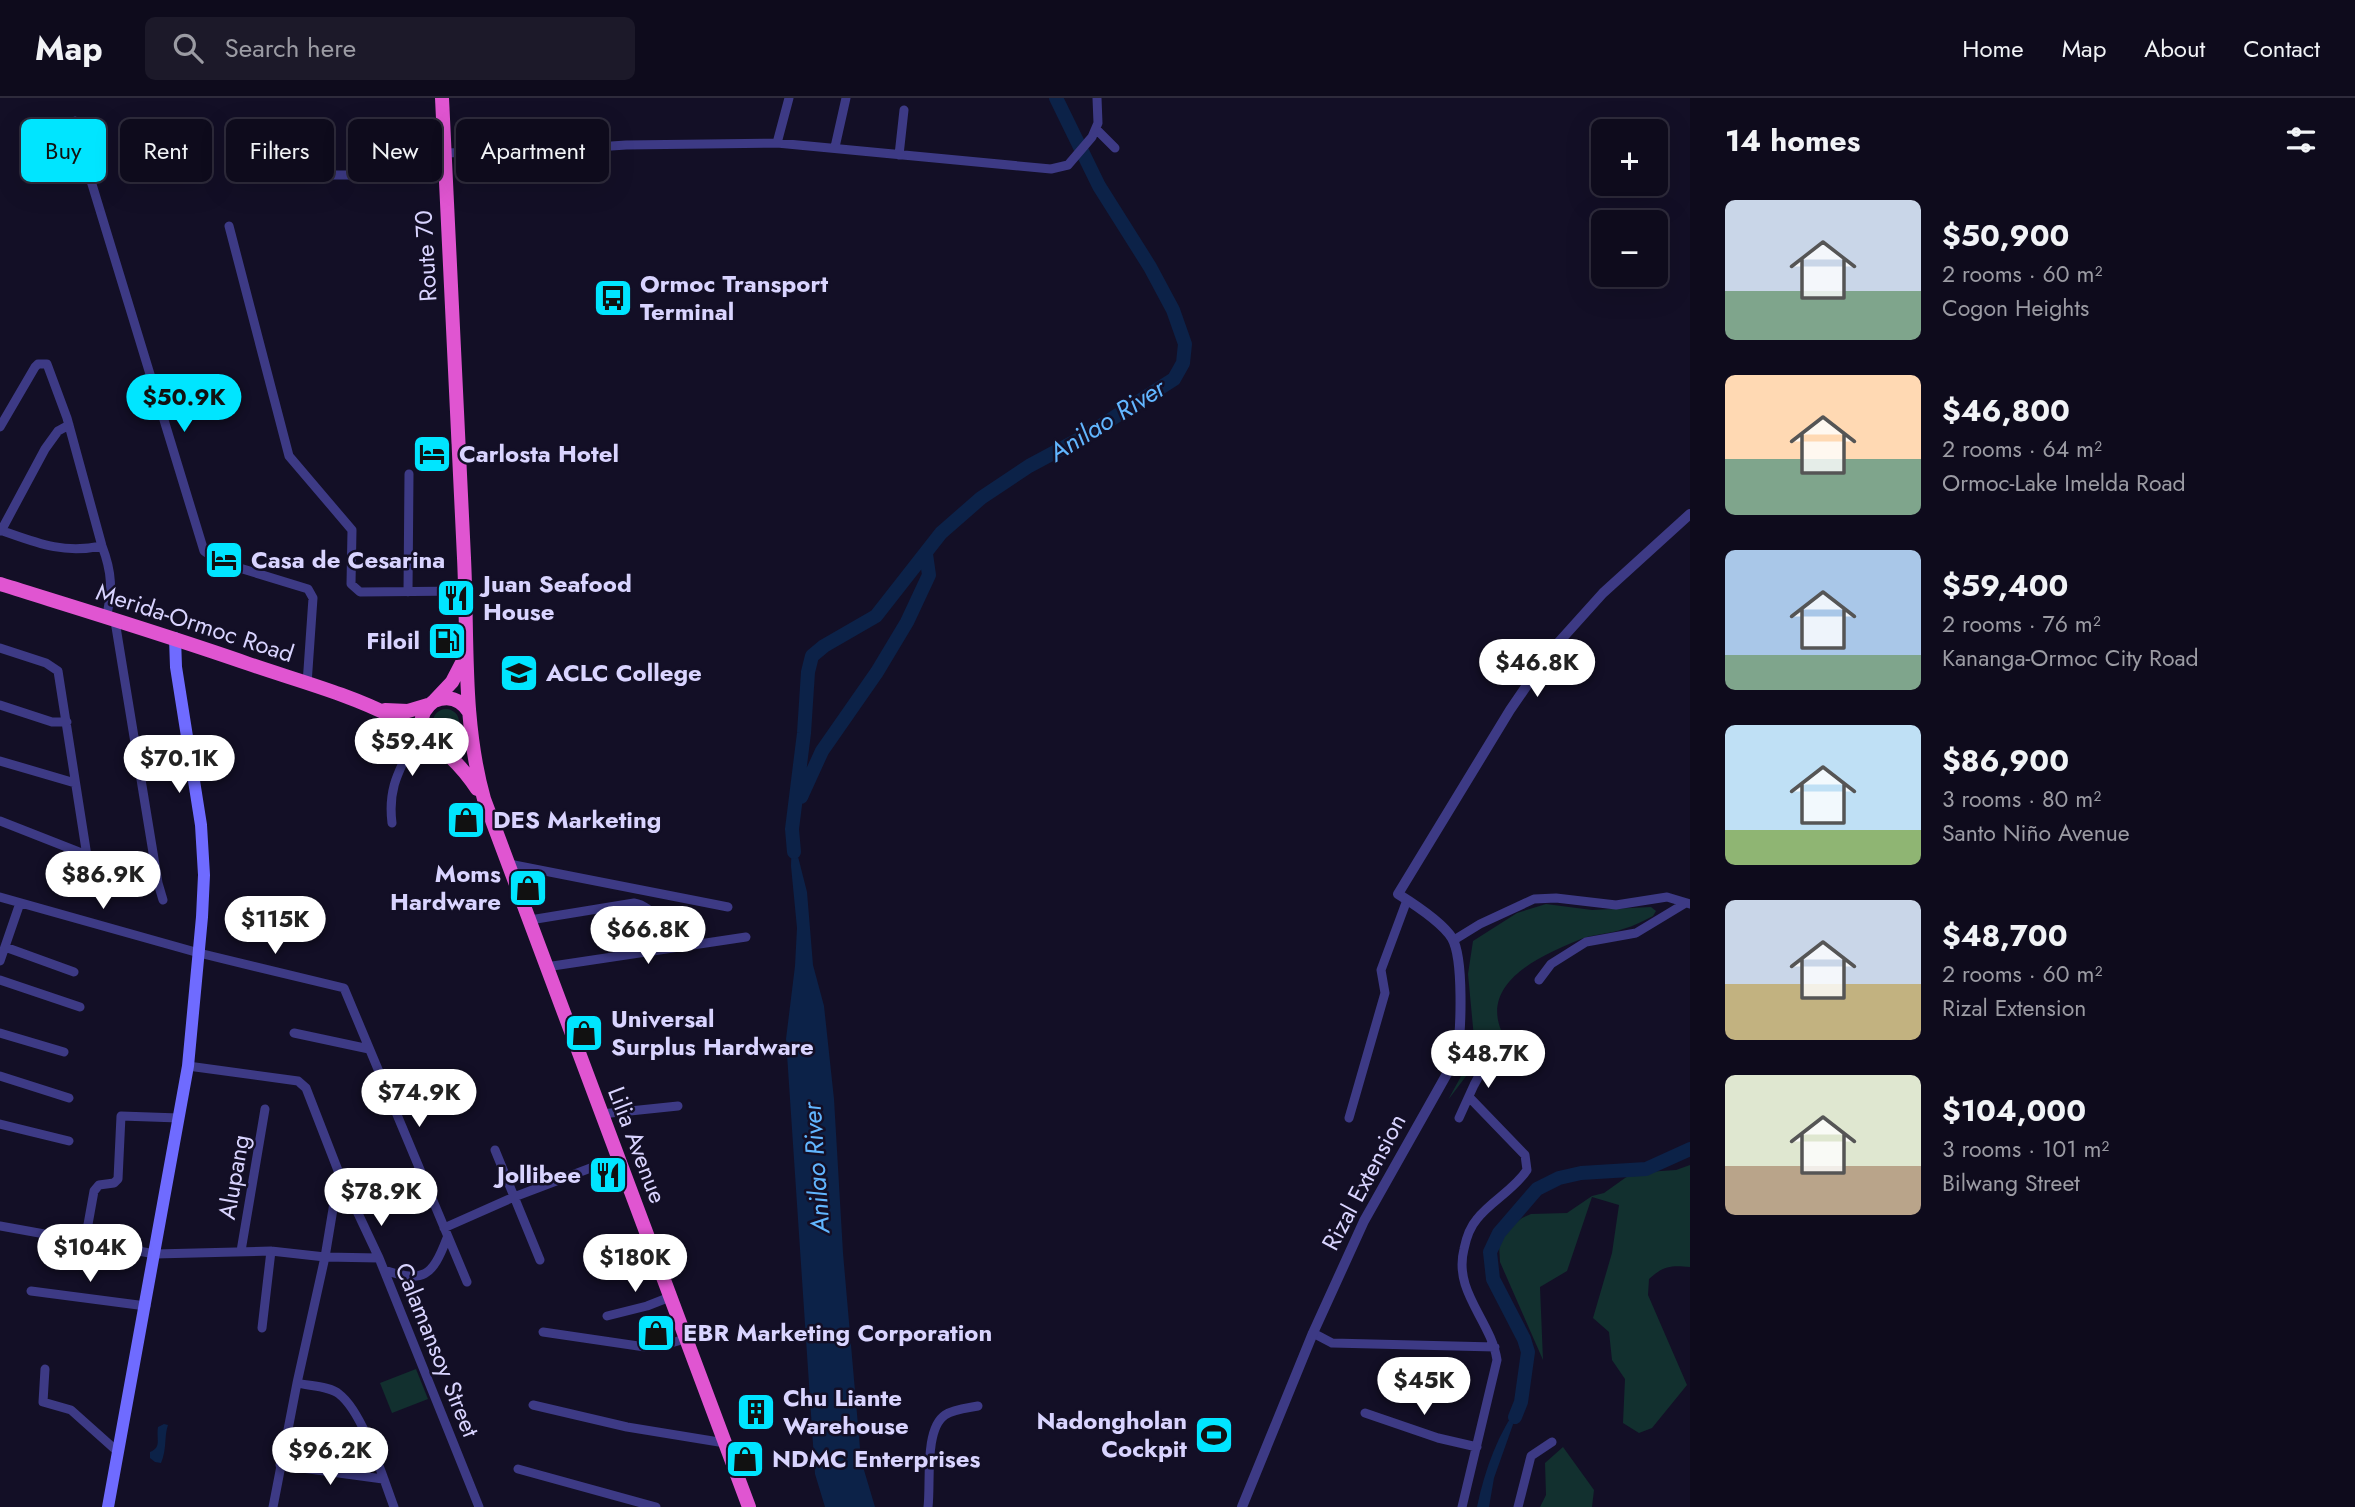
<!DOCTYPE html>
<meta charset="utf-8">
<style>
body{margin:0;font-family:Jost,sans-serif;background:#1c1929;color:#f1f3f6;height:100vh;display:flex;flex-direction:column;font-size:26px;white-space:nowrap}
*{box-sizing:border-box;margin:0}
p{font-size:23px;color:#9b9ba3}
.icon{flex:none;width:38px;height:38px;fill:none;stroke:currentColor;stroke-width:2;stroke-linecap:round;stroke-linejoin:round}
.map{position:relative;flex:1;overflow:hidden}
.details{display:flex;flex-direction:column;background:#0e0b1c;width:665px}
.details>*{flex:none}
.hud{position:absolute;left:21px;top:21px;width:665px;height:63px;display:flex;gap:14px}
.controls{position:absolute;left:1591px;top:21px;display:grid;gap:14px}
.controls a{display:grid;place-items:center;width:77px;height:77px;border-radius:10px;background:#0e0b1c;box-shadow:0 7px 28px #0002,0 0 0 2px #2e2b3b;font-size:35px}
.price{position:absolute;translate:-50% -60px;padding:0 16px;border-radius:24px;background:#fff;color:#222;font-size:23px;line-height:46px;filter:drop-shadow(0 2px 4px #0008)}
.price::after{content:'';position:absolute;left:50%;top:42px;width:21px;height:16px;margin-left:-10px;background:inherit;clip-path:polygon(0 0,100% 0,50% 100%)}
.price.on{background:#00e5ff;color:#111}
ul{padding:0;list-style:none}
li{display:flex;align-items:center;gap:21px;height:175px;padding:0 35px}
li span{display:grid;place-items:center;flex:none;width:196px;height:140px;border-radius:10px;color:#555}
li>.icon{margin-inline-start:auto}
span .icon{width:84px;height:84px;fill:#fffc;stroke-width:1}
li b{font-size:30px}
h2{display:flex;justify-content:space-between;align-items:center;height:84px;padding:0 35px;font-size:30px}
.pill{padding:0 24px;border-radius:10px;background:#0e0b1c;box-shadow:0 7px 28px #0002,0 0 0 2px #2e2b3b;font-size:24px;line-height:63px}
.pill.on{background:#00e5ff;color:#111}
header{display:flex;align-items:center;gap:42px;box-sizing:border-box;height:98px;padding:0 35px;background:#0e0b1c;border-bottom:2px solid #2e2b3b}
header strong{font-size:33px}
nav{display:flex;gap:38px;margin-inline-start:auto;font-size:24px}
.search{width:490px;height:63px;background:#1c1929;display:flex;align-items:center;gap:18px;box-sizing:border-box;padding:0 24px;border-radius:10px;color:#9b9ba3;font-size:26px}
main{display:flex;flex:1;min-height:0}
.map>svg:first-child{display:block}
</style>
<header>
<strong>Map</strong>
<div class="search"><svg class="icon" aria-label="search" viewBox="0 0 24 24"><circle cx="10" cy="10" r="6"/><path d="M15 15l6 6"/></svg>Search here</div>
<nav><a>Home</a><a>Map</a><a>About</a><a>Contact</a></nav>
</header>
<main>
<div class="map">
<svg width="1690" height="1409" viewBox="0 0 1690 1409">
<rect width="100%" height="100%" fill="#130f26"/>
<path fill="#12302f" d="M433 624a13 13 0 1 1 26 0a13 13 0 1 1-26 0Z
M1546,806L1592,812L1651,809L1656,813L1653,818C1643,823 1634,828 1623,831C1610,836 1594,836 1581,841C1544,856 1481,883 1501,932L1448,1002L1470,962L1474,940L1468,876L1473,843L1517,815Z
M1690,1067V1169C1671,1167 1663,1168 1649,1181L1648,1197L1687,1287L1652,1330L1639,1335L1623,1325L1625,1281L1612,1262L1609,1234L1593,1220L1612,1155L1619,1107L1592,1099L1567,1173L1540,1189L1543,1262L1500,1164L1499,1147L1503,1140L1508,1131L1522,1120L1531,1116L1567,1115L1592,1098L1604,1095L1632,1075L1676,1072Z
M416,1271L428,1301L392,1315L380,1285Z
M1563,1349L1594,1392L1592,1409H1540L1546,1397L1545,1365Z"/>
<path fill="#0c2248" d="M792,735L807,794L813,867L824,908L834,1001L843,1155L861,1362L875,1409H825L815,1376L786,941L795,868L797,830L791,768Z
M1521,1304L1494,1380L1489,1409H1477C1485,1371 1498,1335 1521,1304Z
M164,1326L168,1327C164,1338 167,1351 161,1365L155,1364L150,1360V1354C162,1349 156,1341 158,1329Z"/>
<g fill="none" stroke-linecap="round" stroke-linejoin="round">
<path stroke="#0c2248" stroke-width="14" d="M801,699L822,653L877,574L907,524L929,477L926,456
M794,754L792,731L804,635L808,574L812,558L824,548L876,518L941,435L981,400L1029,368L1085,338L1174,281L1183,265L1185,246L1173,212L1150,169L1099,88L1056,0
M1515,1319L1521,1304L1528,1254L1524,1241L1493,1181L1490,1154L1499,1135L1537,1091L1559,1080L1581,1075L1646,1071L1690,1051"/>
<path stroke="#3d3a85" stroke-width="9" d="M75,23L84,60L204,453L220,464L308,491L313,500L307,586
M1096,31L1115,50
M777,45L789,0
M835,49L846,0
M286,55L320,77H367L444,71
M444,55L553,52L626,47L777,45L1051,71L1068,67L1092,39L1098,25L1097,0
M899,57L904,12
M229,128L289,358L352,432L351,486L360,494L465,493
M0,329L35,269L38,266H47L67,320L102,448C112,474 113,493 106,520
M0,432C37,445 62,456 102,448
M1,433L45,351L58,333L69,327
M408,494L409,376
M115,523L158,785
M0,550L46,565L58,573L87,758
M0,607L52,624H67
M0,663L75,685
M0,723L158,785L163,802
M392,725C387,685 403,668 418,633
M509,766L728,809
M0,799L199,855L344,890L467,1184
M530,822L634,805C656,809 663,832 668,850
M1454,842L1480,826L1534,801L1556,800L1616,807L1667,799L1690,806
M5,849L74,874
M0,863L20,805
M546,869L746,839
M0,882L80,909
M1539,882L1551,866L1586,844L1636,835L1684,806
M0,935L64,954
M294,935L369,951
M188,968L298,983L306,990L339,1075L379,1160L479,1409
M0,978L69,1000
M601,1016L678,1008
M1349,1020L1385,895L1381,872L1407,802
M1459,1020L1474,987L1493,952
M0,1026L69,1043
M495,1052L540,1162
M0,1128L155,1156L271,1153L325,1159L379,1160
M444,1130L514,1099L617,1060
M85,1143L94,1093L99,1087L114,1085L118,1081L121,1018L179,1020
M241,1153L265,1011
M384,1172C424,1185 432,1179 447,1140
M31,1193L146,1208
M607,1218L647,1208L670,1199
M262,1230L271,1153
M543,1234L645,1249H657L685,1241
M1313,1235L1332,1245L1495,1249
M45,1271L43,1304L71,1312L118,1354
M297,1285C308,1288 330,1288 339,1296C363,1314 383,1380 394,1409
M533,1307L627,1329L725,1345
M1365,1315L1438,1340L1477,1349
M280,1367L383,1381
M518,1371L656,1409
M273,1409L297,1285L325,1159L339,1075
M928,1409C931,1386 924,1331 945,1317C954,1311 968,1310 978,1308
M1462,1409L1497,1262C1491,1222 1453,1194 1464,1151C1466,1141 1470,1129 1477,1121C1491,1103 1514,1092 1527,1072L1525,1057L1469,999
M1518,1409L1531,1358L1552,1344"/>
<path stroke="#3d3a85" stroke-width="10" d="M1242,1409L1313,1235L1364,1123L1457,958C1461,933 1464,861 1452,840C1442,824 1414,806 1398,796L1510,612L1549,555L1603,495L1690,416"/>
<path stroke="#6f6bff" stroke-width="12" d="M108,1409L188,968L202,819L204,777L201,727L176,569L175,540"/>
<path stroke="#e055d1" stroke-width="14" d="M442,0C449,153 456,306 464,460C468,541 462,623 484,701L749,1409
M0,486C83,512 166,537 249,566C330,594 427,614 477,691
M435,602L452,584L465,559
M385,612L408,613L428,607
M424,638C418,624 422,612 434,603C448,597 461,601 469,614"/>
</g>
<defs>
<g id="bus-square" transform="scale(2.0125)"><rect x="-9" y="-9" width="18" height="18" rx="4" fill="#00e5ff" stroke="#130f26"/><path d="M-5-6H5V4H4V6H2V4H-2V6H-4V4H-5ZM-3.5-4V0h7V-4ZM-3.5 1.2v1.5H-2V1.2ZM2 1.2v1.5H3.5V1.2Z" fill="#111"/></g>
<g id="hotel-square" transform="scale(2.0125)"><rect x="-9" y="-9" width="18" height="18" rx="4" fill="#00e5ff" stroke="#130f26"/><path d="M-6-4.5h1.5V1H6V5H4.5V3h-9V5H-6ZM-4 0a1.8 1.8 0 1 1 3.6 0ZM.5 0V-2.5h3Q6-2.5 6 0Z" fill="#111"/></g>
<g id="restaurant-square" transform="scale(2.0125)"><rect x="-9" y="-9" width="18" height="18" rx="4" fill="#00e5ff" stroke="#130f26"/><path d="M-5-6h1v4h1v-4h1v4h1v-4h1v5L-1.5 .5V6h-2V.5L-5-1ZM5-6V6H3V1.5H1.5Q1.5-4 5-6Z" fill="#111"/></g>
<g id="fuel-square" transform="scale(2.0125)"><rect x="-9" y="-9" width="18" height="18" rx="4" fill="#00e5ff" stroke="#130f26"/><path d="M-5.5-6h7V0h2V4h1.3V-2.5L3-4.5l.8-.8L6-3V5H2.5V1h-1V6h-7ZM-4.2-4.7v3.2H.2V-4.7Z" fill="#111"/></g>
<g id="school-square" transform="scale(2.0125)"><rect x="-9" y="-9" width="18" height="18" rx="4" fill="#00e5ff" stroke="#130f26"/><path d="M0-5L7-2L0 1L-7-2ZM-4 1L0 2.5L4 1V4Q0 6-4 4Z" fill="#111"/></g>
<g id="shop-square" transform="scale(2.0125)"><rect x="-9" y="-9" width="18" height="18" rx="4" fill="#00e5ff" stroke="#130f26"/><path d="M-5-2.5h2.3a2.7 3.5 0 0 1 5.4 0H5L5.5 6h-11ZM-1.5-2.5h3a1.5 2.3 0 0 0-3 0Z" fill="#111"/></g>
<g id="building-square" transform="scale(2.0125)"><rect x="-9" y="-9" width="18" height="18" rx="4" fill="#00e5ff" stroke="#130f26"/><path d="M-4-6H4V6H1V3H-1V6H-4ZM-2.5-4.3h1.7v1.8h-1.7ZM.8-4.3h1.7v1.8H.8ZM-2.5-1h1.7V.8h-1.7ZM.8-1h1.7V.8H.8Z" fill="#111"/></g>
<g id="stadium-square" transform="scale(2.0125)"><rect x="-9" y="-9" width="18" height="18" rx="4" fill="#00e5ff" stroke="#130f26"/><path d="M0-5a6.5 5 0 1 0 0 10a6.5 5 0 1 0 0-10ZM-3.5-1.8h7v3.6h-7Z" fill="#111"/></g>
</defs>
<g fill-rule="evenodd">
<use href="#bus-square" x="613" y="200"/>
<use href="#hotel-square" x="432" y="356"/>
<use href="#hotel-square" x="224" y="462"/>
<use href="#restaurant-square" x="456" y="500"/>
<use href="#fuel-square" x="447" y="543"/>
<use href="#school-square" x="519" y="575"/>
<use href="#shop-square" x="466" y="722"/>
<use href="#shop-square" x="528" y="790"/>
<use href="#shop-square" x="584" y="935"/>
<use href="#restaurant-square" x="608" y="1077"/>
<use href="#shop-square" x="656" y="1235"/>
<use href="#building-square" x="756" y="1314"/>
<use href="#stadium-square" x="1214" y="1337"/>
<use href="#shop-square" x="745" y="1361"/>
</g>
<g text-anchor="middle" stroke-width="5" stroke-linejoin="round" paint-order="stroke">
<g font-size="24" fill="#d9d4ff" stroke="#130f26">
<text transform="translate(426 158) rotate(-93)" y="8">Route 70</text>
<text transform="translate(195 525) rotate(18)" y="8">Merida-Ormoc Road</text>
<text transform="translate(637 1047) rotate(69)" y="8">Lilia Avenue</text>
<text transform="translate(234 1079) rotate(-80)" y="8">Alupang</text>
<text transform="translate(1364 1084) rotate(-62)" y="8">Rizal Extension</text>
<text transform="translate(437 1252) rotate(68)" y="8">Calamansoy Street</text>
</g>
<g font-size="24" font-weight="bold" fill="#d9d4ff" stroke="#130f26" text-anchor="start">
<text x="640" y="194">Ormoc Transport<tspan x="640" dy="28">Terminal</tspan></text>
<text x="459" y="364">Carlosta Hotel</text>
<text x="251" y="470">Casa de Cesarina</text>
<text x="483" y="494">Juan Seafood<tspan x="483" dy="28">House</tspan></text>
<text x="420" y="551" text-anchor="end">Filoil</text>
<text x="546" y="583">ACLC College</text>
<text x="493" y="730">DES Marketing</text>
<text x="501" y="784" text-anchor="end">Moms<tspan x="501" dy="28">Hardware</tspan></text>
<text x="611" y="929">Universal<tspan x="611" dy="28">Surplus Hardware</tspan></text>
<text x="581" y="1085" text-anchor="end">Jollibee</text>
<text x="683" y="1243">EBR Marketing Corporation</text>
<text x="783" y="1308">Chu Liante<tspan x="783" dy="28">Warehouse</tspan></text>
<text x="1187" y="1331" text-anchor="end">Nadongholan<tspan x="1187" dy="28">Cockpit</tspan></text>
<text x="772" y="1369">NDMC Enterprises</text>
</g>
<g font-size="26" font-style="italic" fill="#62b6ff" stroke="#130f26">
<text transform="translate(1107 322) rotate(-32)" y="9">Anilao River</text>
<text transform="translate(816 1070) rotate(-94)" y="9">Anilao River</text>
</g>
</g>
</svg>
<div class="controls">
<a>+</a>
<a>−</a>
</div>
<b class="price on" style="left:184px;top:336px">$50.9K</b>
<b class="price" style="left:1537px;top:601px">$46.8K</b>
<b class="price" style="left:412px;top:680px">$59.4K</b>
<b class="price" style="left:179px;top:697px">$70.1K</b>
<b class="price" style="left:103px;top:813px">$86.9K</b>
<b class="price" style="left:275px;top:858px">$115K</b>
<b class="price" style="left:648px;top:868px">$66.8K</b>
<b class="price" style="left:1488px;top:992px">$48.7K</b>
<b class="price" style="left:419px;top:1031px">$74.9K</b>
<b class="price" style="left:381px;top:1130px">$78.9K</b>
<b class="price" style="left:90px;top:1186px">$104K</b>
<b class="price" style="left:635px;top:1196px">$180K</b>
<b class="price" style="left:1424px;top:1319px">$45K</b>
<b class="price" style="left:330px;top:1389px">$96.2K</b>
<div class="hud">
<a class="pill on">Buy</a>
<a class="pill">Rent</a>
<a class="pill">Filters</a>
<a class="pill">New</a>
<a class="pill">Apartment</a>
</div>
</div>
<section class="details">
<h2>14 homes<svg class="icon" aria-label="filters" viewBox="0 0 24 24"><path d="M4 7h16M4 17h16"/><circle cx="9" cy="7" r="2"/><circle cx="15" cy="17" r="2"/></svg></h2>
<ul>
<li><span style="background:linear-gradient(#c9d6e8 65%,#7fa58c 0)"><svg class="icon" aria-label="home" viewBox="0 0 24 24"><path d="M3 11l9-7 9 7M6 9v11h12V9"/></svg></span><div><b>$50,900</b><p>2 rooms · 60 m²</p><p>Cogon Heights</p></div></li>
<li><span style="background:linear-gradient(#ffd9b3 60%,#7fa58c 0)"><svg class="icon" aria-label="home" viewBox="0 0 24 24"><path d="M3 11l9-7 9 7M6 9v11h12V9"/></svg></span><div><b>$46,800</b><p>2 rooms · 64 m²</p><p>Ormoc-Lake Imelda Road</p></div></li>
<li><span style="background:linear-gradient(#a9c7e8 75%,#7fa58c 0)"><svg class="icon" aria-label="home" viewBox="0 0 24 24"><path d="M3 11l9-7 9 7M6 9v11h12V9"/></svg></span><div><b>$59,400</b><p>2 rooms · 76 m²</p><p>Kananga-Ormoc City Road</p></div></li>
<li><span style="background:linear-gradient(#bfe0f5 75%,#8fb573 0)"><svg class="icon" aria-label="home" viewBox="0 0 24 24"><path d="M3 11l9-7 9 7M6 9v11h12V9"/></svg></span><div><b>$86,900</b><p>3 rooms · 80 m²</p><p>Santo Niño Avenue</p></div></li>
<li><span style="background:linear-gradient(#c9d6e8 60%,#c2b280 0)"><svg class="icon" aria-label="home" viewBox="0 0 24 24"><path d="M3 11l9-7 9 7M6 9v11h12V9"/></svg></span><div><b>$48,700</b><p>2 rooms · 60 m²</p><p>Rizal Extension</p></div></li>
<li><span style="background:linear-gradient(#dfe7d0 65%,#b9a48a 0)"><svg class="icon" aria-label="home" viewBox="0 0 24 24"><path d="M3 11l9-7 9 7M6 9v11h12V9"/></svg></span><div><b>$104,000</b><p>3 rooms · 101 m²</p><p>Bilwang Street</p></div></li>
</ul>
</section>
</main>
